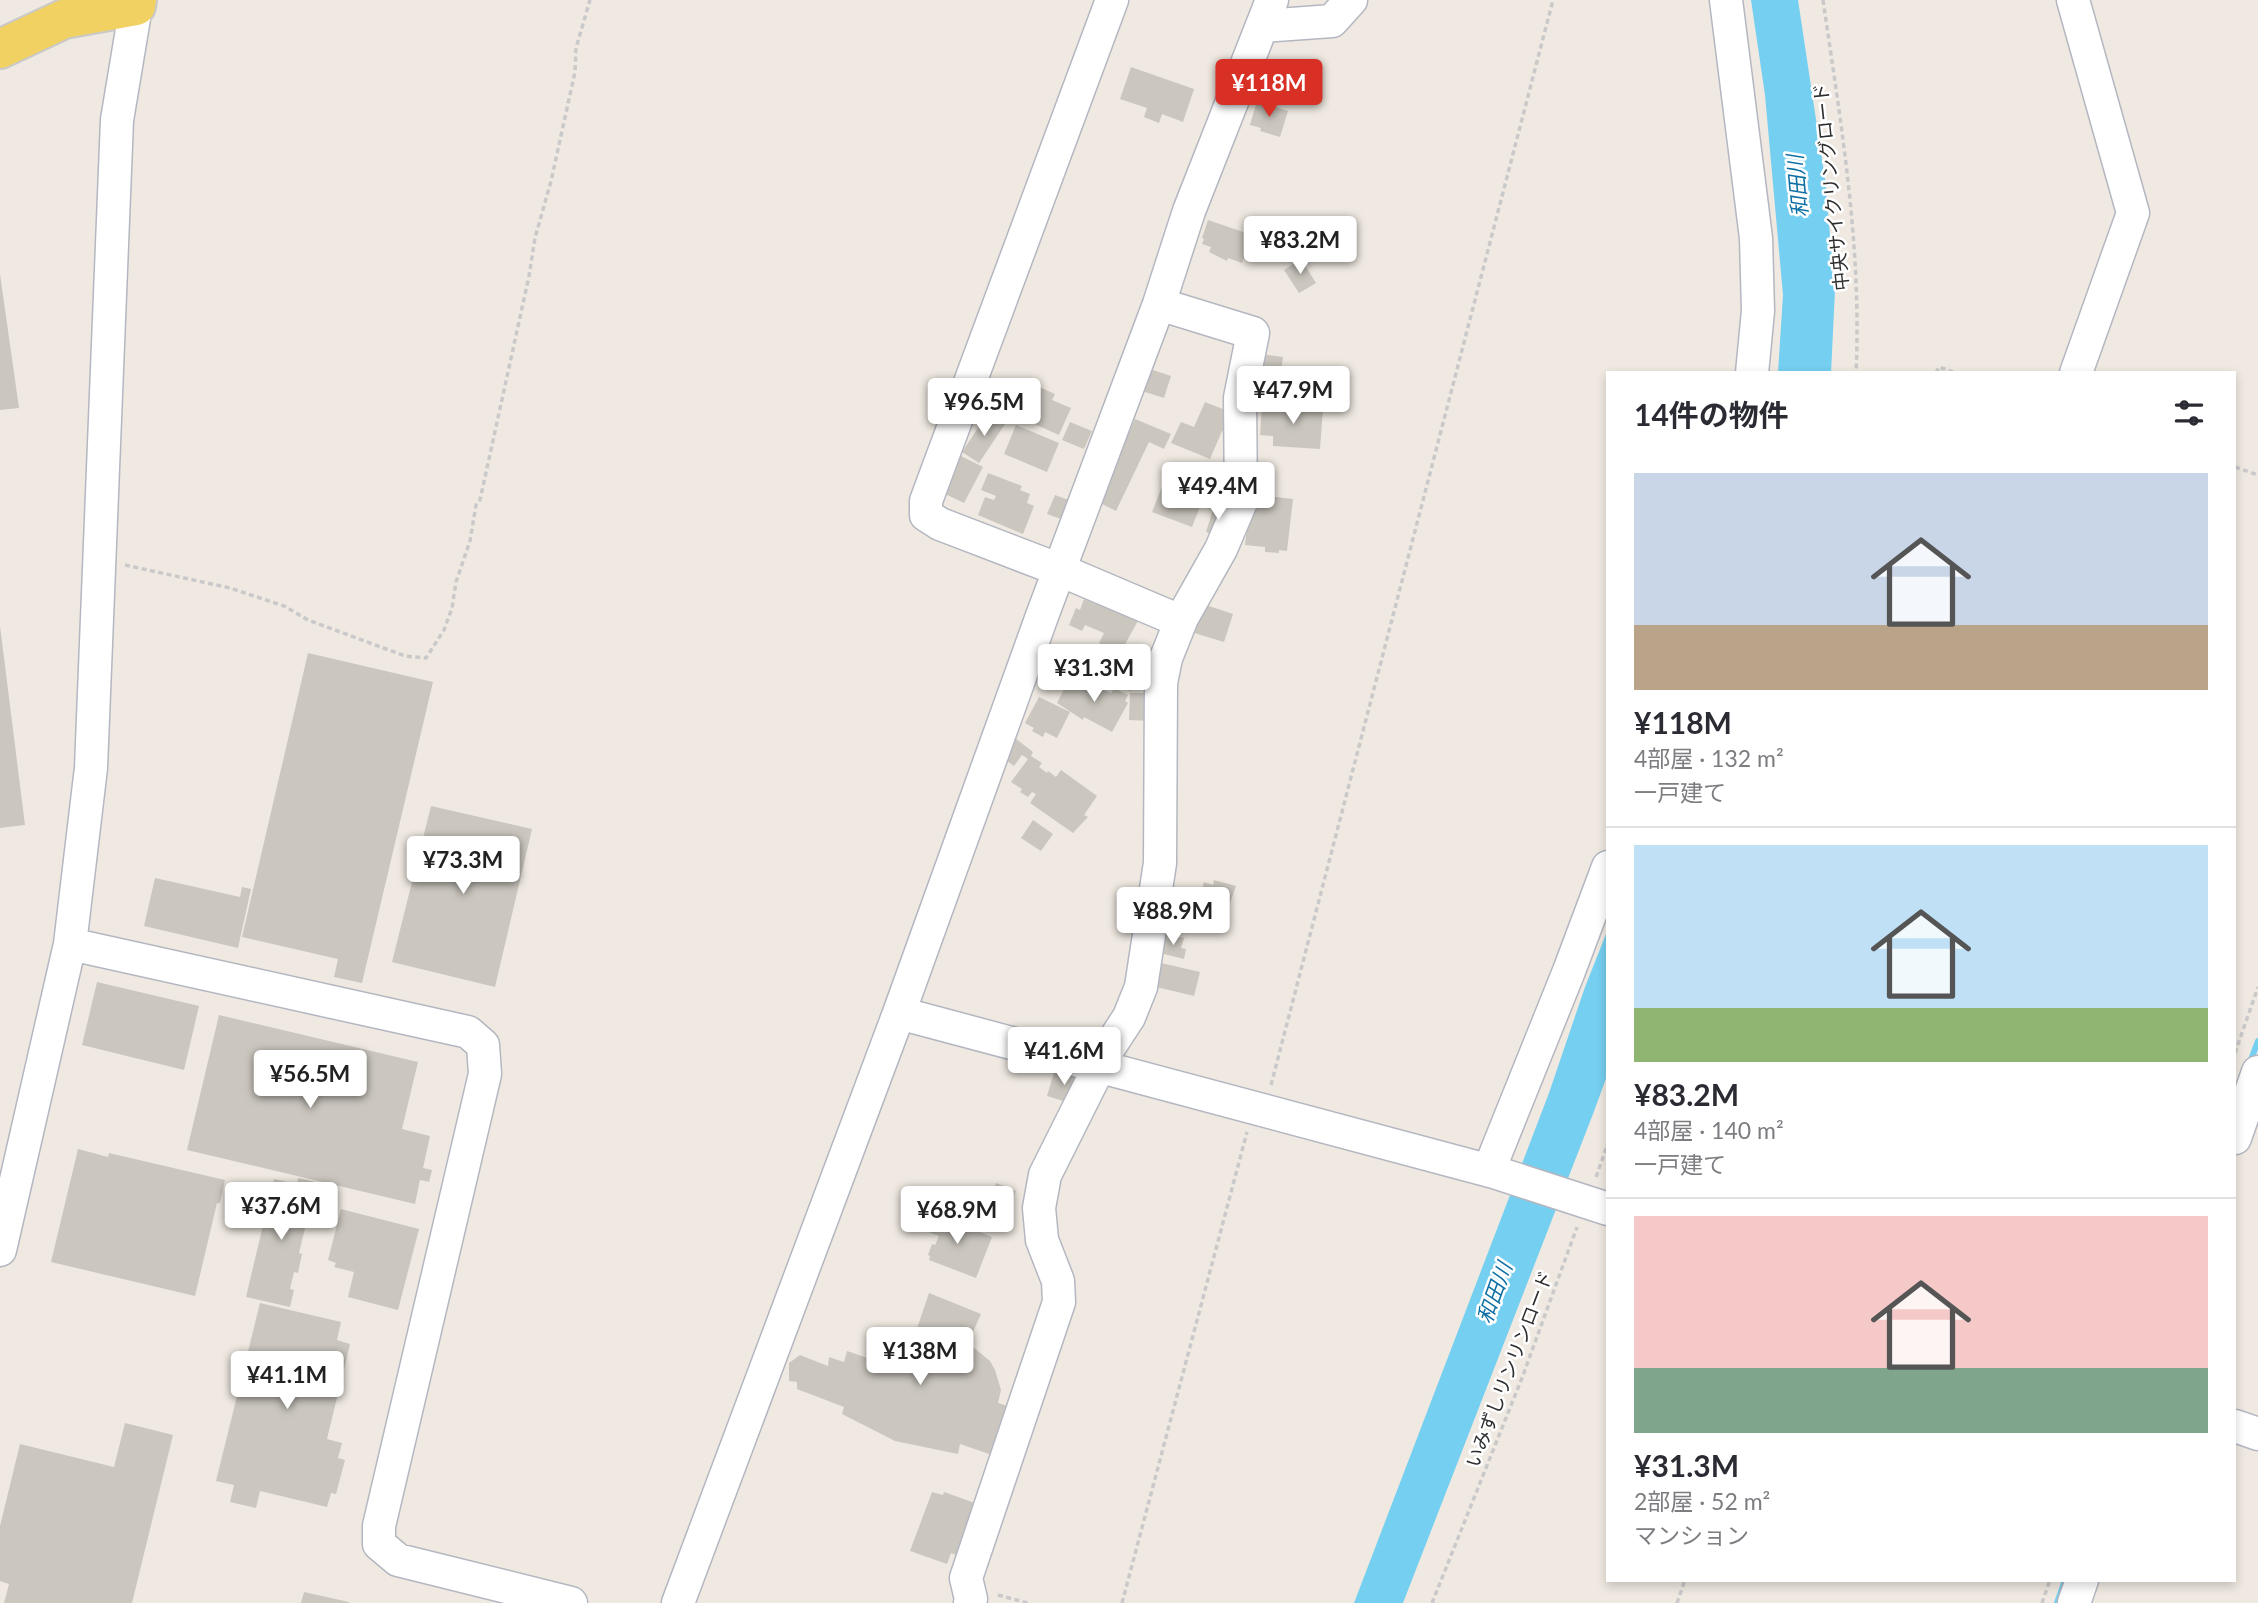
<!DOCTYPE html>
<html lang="ja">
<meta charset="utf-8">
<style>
body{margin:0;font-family:Lato,"Noto Sans JP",sans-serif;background:#f7f7f7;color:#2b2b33;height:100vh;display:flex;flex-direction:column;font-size:26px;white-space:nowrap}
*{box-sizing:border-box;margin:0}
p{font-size:23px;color:#7c7c81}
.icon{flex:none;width:38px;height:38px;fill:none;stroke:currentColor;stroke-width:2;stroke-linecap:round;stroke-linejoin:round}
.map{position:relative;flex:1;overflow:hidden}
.side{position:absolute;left:1606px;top:371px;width:630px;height:1211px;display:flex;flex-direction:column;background:#fff;border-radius:0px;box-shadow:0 4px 10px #0003}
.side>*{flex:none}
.price{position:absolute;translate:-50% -60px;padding:0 16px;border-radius:7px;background:#fff;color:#222;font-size:23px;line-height:46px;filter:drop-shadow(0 2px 4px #0008)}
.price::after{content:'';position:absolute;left:50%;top:42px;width:21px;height:16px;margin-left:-10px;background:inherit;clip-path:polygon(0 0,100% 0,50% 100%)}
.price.active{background:#d93025;color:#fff}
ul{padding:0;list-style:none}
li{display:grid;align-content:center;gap:14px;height:371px;padding:0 28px}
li+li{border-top:2px solid #e1e1e2}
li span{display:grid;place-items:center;height:217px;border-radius:0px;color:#555}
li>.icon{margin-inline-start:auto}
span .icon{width:126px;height:126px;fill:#fffc;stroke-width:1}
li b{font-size:30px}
h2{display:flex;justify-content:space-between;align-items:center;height:84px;padding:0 28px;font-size:30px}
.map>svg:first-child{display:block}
</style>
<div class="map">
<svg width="2258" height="1603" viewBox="0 0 2258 1603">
<rect width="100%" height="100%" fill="#efe9e1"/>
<path fill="#75cff0" d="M1751,0H1798L1825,179L1835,290L1831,373H1778L1783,295L1765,95Z
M1608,929V1073L1593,1114L1403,1603H1354L1549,1093L1585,987Z"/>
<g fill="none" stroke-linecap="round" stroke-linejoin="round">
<path stroke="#75cff0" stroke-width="6" d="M2249,1065L2258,1041
M2057,1603L2065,1580"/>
</g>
<path fill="#cbc7bf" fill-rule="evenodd" d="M1131,67L1194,89L1183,122L1162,114L1159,123L1144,117L1147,108L1120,99Z
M1257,101L1288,111L1280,137L1260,131L1261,128L1250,125Z
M1208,220L1252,235L1242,263L1228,258L1227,261L1209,252L1211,247L1202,244L1204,239L1202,238Z
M1301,259L1316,283L1299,293L1284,270Z
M0,274L19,408L0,410Z
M1260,354L1283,357L1279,387L1256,384Z
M1147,368L1171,376L1164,398L1139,390Z
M1037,386L1055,394L1052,400L1071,408L1059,435L1009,413L1021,387L1034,392Z
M1205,402L1233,413L1225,432L1222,431L1210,459L1171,443L1181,422L1194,427Z
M1262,405L1323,409L1320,449L1273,446V436L1260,435Z
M988,413L1005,424L979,463L962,452Z
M1135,419L1171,434L1164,449L1149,442L1116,511L1098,502Z
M1070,422L1092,431L1084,449L1062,440Z
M1016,425L1059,443L1047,472L1004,454Z
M959,455L983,467L964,503L941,492Z
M1170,466L1202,478L1200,481L1209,484L1192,527L1152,512Z
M988,473L1022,486L1020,490L1030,494L1027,503L1034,506L1023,534L978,515L985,497L994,500L996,496L981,490Z
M1251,494L1293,499L1287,551L1279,550V553L1265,552V547L1245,545Z
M1055,495L1069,500L1061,519L1047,514Z
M1214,507L1230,511L1222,537L1206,532Z
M1099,595L1140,617L1123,648L1115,644L1113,650L1099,643L1104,633L1085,625L1082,631L1069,625L1076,608L1080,610L1084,599L1095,604Z
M1200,603L1233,614L1224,642L1191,632Z
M0,626L25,825L0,828Z
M1048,647L1078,661L1067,681L1039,665Z
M1131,650L1157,661L1148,683L1121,673Z
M308,653L433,682L362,983L334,977L338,959L242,937Z
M1113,673L1134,682L1131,691L1110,682Z
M1068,681L1084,689L1087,683L1111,693L1114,688L1128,695L1125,701L1128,703L1112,732L1084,717L1083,720L1057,703Z
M1130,693H1153L1152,721L1129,720Z
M1039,697L1070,712L1057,738L1045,732L1043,737L1032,731L1034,728L1025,723Z
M1015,738L1033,752L1031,756L1042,763L1039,767L1047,773L1048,771L1056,777L1061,770L1097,796L1084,815L1088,817L1073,833L1030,803L1036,794L1032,792L1028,797L1020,792L1022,789L1011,782L1028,759L1022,755L1014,766L1007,761L1013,748L1010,745Z
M431,806L532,829L495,987L392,962Z
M1033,820L1053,834L1041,851L1021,838Z
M155,878L240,897L242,887L251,889L238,948L144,926Z
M1214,880L1236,886L1222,925L1194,921L1196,914L1188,912L1194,891L1201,893L1204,882L1213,885Z
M1164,934L1184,938L1181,948L1186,949L1184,959L1160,953Z
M1157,962L1200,972L1194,996L1152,986Z
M97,982L199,1006L184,1070L82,1045Z
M219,1015L418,1062L402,1129L430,1136L423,1168L432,1170L429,1182L420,1180L415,1204L187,1150Z
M1055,1069L1081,1078L1073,1104L1047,1096Z
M78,1149L108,1157L109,1153L225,1180L220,1203H217L195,1296L51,1262Z
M298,1178L316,1182L299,1253L302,1254L298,1273L294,1272L290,1289L294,1290L290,1307L246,1297L274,1179L297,1184Z
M996,1183L1016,1191L1007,1214L988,1207Z
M341,1209L419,1229L398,1310L348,1297L354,1272L334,1267L336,1263L328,1260Z
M929,1215L939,1219L940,1215L992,1237L976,1278L929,1260L930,1256L928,1255L932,1244L935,1245L939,1236L923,1230Z
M929,1293L981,1314L968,1343L990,1361L995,1370L1001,1390L998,1403L1014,1408L995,1456L960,1444L958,1454L895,1441L842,1414L844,1407L797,1389V1382L789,1381V1363L800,1355L828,1366L829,1357L844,1362L847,1351L903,1370ZM939,1354L959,1361L955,1372L935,1365Z
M260,1303L341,1322L337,1340L350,1344L327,1439L342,1443L338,1458L345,1460L336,1494L331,1493L327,1507L260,1491L256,1508L230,1502L234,1485L216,1481Z
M125,1423L173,1435L132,1603H4L9,1584L0,1581V1526L20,1444L114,1467Z
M932,1492L943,1495L944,1492L975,1503L956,1555L951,1553L947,1564L910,1551Z
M304,1592L349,1602V1603H301Z"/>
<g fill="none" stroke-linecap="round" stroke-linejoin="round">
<g stroke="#b4b7c1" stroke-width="35">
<path id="minor" d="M1112,0L926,501V515L940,524L1060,570L1180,621
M1726,0L1756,238L1758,311L1752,373
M2073,0L2133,213L2076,373
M1262,26L1332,21L1351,0
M70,944L468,1032L483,1045L485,1074L379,1526V1544L398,1560L571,1603
M899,1013L1494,1172L1608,1209
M1097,1066L1129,1017L1141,987L1160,863L1161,683L1166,658L1182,618L1221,549L1241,502L1240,398L1253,333L1159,304
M2235,1138L2258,1072
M1489,1170L1569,971L1608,867
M0,1250L70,944L91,768L117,120L136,6
M2235,1426L2258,1434
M678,1603L899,1013L1042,616L1159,304L1189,211L1272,0
M970,1603L971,1599L966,1578L1059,1302L1058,1281L1042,1240L1039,1208L1045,1175L1099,1067
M2074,1603L2082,1580"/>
</g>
<g stroke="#c9c9c9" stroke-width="42">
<path id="major" d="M0,49L64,19L136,6L137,0"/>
</g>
<path stroke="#c9c9c9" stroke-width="3.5" stroke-dasharray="5 3.5" stroke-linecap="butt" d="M1823,0C1841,124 1862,247 1856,373
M1936,373L1939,367L1956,373
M2235,467L2258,475
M125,565L230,588L284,606L308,620L405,656L426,658L444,630L452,608L456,582L470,541L476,505L480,500L529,276L535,238L551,181L575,72L576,48L590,0
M2235,1053L2258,987
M1271,1085L1553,0
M1596,1177L1608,1143
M998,1595L1028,1603
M1122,1603L1247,1132
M1432,1603L1522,1378L1577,1227
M1677,1603L1685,1580
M2042,1603L2050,1580"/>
<use href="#minor" stroke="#fff" stroke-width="32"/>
<use href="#major" stroke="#f2d163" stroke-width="38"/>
</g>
<g text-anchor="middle" stroke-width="5" stroke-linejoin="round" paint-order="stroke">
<g font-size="19" fill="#2e2e2e" stroke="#fff">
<text transform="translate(1831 187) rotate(-96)" y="7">中央サイクリングロード</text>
<text transform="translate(1509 1369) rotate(-69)" y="7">いみずしリンリンロード</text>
</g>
<g font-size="21" font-style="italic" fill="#0d6fa3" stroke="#fff">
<text transform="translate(1798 186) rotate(-95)" y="7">和田川</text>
<text transform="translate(1495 1293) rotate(-70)" y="7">和田川</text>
</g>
</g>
</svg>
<b class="price active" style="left:1269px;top:119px">¥118M</b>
<b class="price" style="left:1300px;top:276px">¥83.2M</b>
<b class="price" style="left:1293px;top:426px">¥47.9M</b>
<b class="price" style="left:984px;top:438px">¥96.5M</b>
<b class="price" style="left:1218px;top:522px">¥49.4M</b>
<b class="price" style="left:1094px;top:704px">¥31.3M</b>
<b class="price" style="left:463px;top:896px">¥73.3M</b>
<b class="price" style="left:1173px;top:947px">¥88.9M</b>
<b class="price" style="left:1064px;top:1087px">¥41.6M</b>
<b class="price" style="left:310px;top:1110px">¥56.5M</b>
<b class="price" style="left:281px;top:1242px">¥37.6M</b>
<b class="price" style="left:957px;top:1246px">¥68.9M</b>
<b class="price" style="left:920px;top:1387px">¥138M</b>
<b class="price" style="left:287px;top:1411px">¥41.1M</b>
<section class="side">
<h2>14件の物件<svg class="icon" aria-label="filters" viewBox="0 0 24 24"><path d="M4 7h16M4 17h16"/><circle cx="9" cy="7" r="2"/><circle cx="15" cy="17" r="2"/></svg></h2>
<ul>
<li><span style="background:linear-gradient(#c9d6e8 70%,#b9a48a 0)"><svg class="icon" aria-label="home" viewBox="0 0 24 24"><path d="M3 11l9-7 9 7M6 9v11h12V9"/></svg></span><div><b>¥118M</b><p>4部屋 · 132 m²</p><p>一戸建て</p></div></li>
<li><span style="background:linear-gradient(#bfe0f5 75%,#8fb573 0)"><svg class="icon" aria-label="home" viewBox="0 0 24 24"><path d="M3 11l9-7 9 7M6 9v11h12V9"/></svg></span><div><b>¥83.2M</b><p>4部屋 · 140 m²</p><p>一戸建て</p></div></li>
<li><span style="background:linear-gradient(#f6c9c9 70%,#7fa58c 0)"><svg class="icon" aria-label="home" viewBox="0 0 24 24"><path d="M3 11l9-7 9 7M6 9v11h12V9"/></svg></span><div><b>¥31.3M</b><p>2部屋 · 52 m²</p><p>マンション</p></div></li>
</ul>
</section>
</div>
